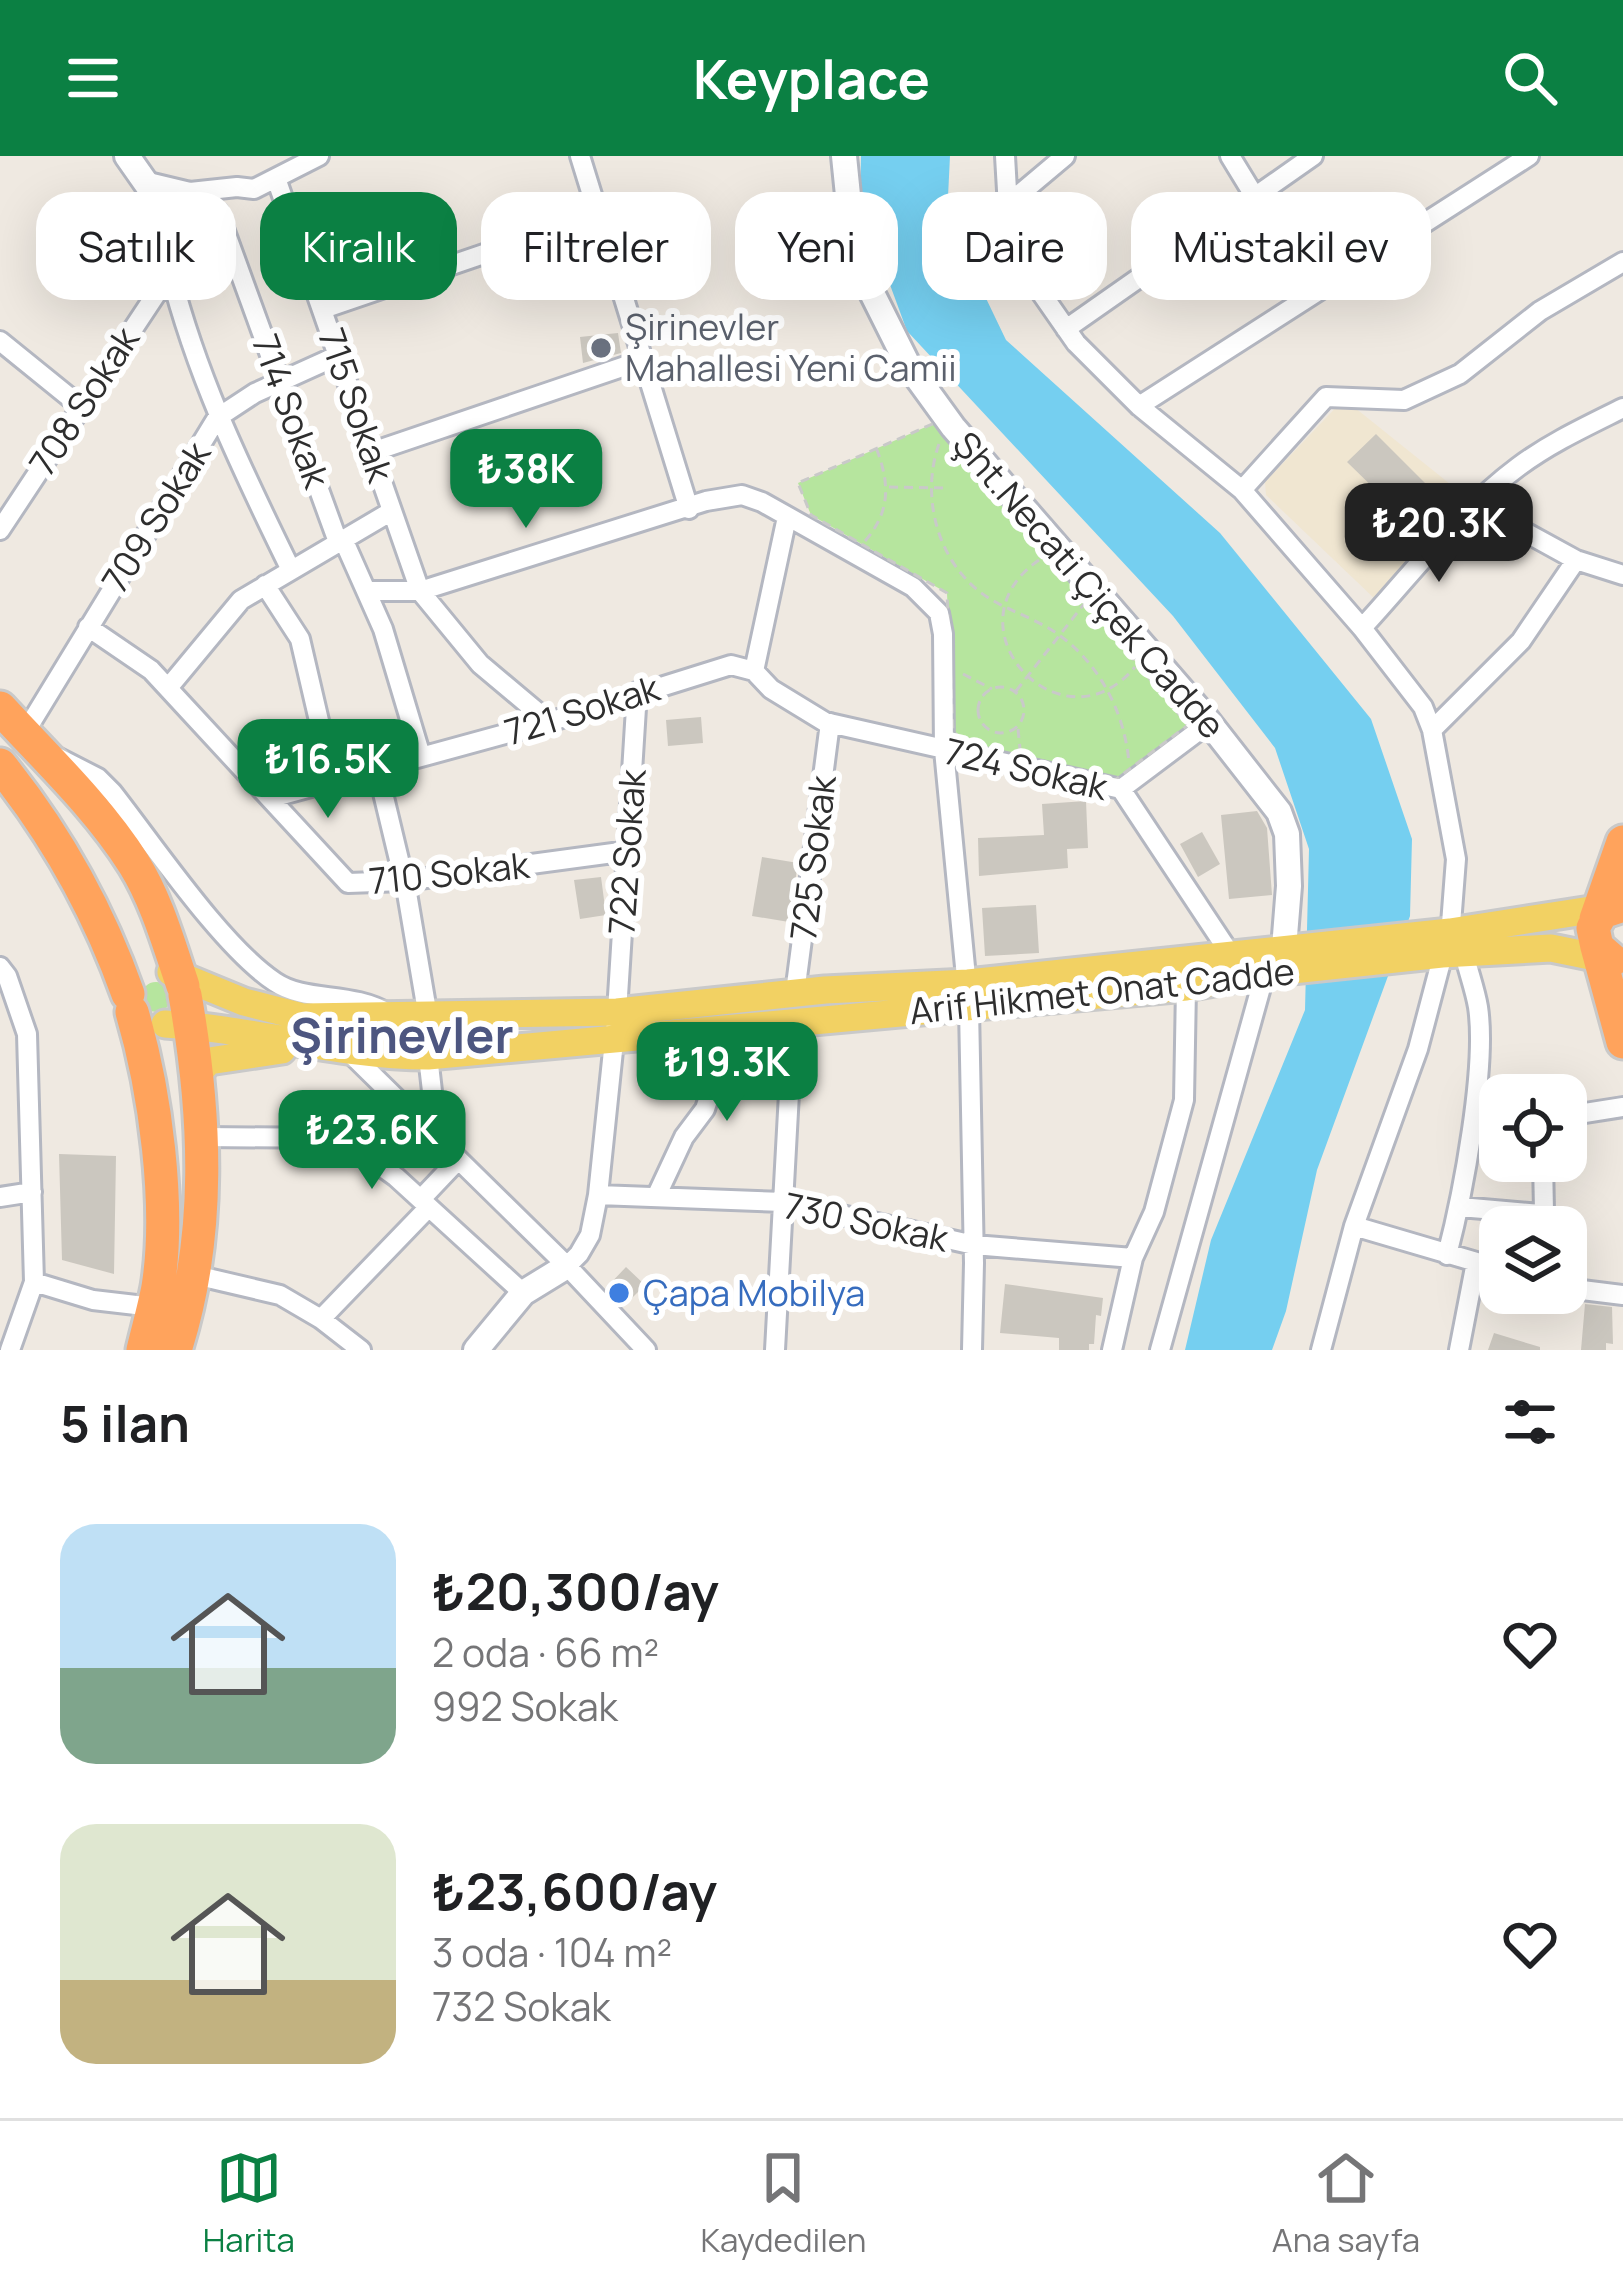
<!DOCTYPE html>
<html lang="tr">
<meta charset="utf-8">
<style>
body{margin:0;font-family:Manrope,sans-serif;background:#f6f6f6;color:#202124;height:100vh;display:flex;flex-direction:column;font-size:45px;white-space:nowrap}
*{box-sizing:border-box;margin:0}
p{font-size:39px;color:#757577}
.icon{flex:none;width:66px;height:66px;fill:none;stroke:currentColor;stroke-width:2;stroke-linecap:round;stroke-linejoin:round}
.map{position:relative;height:1194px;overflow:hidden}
.sheet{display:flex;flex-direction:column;background:#fff;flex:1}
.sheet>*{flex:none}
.hud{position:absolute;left:36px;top:36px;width:1551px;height:108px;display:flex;gap:24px}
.controls{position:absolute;left:1479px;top:918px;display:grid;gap:24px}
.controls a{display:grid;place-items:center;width:108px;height:108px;border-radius:24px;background:#fff;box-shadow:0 12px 48px #0002;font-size:60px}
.price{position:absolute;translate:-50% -102px;padding:0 27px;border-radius:24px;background:#0b8043;color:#fff;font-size:39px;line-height:78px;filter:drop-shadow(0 3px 6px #0008)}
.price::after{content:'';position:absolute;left:50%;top:72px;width:36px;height:27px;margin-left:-18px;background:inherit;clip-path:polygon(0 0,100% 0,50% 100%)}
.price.active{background:#222;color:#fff}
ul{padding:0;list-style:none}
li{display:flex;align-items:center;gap:36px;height:300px;padding:0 60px}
li span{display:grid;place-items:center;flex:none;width:336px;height:240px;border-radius:36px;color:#555}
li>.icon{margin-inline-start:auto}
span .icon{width:144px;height:144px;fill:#fffc;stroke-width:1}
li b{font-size:51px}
h2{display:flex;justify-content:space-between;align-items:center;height:144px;padding:0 60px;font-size:51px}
.tag{padding:0 42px;border-radius:36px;background:#fff;box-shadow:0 12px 48px #0002;font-size:42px;line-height:108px}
.tag.active{background:#0b8043;color:#fff}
header{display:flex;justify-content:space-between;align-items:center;height:156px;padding:0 60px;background:#0b8043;color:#fff;font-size:54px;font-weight:700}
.tabs{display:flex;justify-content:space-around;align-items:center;height:168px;border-top:3px solid #e0e0e0;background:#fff;font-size:33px;color:#757577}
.tabs a{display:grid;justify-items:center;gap:6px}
.tabs .active{color:#0b8043}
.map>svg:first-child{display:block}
</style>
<header><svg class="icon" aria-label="menu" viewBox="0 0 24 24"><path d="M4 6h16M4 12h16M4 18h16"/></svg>Keyplace<svg class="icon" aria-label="search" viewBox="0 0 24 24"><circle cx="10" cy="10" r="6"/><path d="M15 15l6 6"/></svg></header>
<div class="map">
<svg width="1623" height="1194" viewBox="0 0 1623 1194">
<rect width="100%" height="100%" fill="#efe9e1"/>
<path fill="#f0e6d1" d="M1344,243L1460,336L1462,352L1377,445L1266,339L1265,326Z"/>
<path fill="#b6e59e" d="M937,266L1188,569L1115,624L970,592L953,575L947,437L811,359L798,327Z
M141 841a15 15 0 1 1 30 0a15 15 0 1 1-30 0Z"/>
<path fill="#75cff0" d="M861,0H950L947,61L1006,184L1220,377L1371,563L1412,683L1410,760L1317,1014L1286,1155L1272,1194H1185L1211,1084L1305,854L1309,693L1275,592L1173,460L907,175L860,47Z"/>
<path fill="#cbc7bf" d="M618,177L621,197L583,207L580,181Z
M1376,278L1451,353L1424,381L1347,306Z
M701,561L703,587L668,590L666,564Z
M1086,645L1088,692L1067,693L1068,712L979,720L978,682L1044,679L1042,648Z
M1257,655L1267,672L1272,739L1229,743L1221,659Z
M1202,676L1220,708L1198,721L1180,688Z
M762,701L798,707L789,766L752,760Z
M601,721L606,759L580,763L574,724Z
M1036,749L1039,797L985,800L982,752Z
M59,998L116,1000L114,1118L62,1104Z
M626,1111L645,1129L624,1150L606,1132Z
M1005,1128L1103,1142L1101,1160L1096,1159L1094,1188H1089V1194H1059V1182L1000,1177Z
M1585,1148L1612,1151L1613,1188L1606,1187V1194H1581Z
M1494,1177L1540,1191V1194H1488Z"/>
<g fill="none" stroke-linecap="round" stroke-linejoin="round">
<g stroke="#b4b7c1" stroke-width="24">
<path id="street" d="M580,0L689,353
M1005,0L1009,69L1028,118L1076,187L1139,250L1242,334L1362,472L1423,551L1432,574L1456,703L1451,768L1418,893L1354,1070L1321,1194
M1230,0L1255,41
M144,25L190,36L237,31L254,33L319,0
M277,25L420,435L480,508L549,566
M1008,48L1065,0
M218,56L338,386
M158,60C181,188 234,298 291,414
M323,153L598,59
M1066,173L1313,0
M0,185L79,249
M1139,250L1529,0
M372,296L643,204
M1242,334L1326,241L1404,244L1460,218L1540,155L1623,106
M1476,349L1576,404L1623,419
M0,374L170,117
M343,383L383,473L421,600
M265,429L300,483L333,625
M368,435H420L706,345L742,339L762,346L913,431L939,457L943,478L944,594L969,852L974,1107L972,1194
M88,471L151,514L348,727L404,725L628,695
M1362,472C1412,418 1459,355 1518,311C1550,287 1587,270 1623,252
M754,515L771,533L825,566L1121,633L1231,799
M754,515L787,361
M168,532L241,444L392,355
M1432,574L1521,485L1576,404
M24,578L217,262L255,237L339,199
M55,600L98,622L112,636C153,688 222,791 275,826C306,847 352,835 389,858
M377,612L407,737L428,861
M1121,633L1209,567
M271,642L549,566L731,509L754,515
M0,811L7,820L27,878L34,1126L10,1194
M795,837L830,567
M349,896L567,1110L646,1194
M428,900L438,988
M1566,960L1623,951
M202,981L342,982L396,1021L523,1137
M598,1039L784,1046L974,1089L1133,1102
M0,1041L32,1036
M656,1041L684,981L705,953L716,919L722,871
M421,1043L457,1005
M1460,1051L1540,1058L1544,1055L1543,1005
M1354,1070L1500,1113
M1447,1099C1463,1038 1487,911 1478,851C1475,833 1468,815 1464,797
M567,1110L579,1098L590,1079L598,1039L617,856L637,536
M195,1119L280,1139L321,1163L361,1194
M34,1126L93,1144L153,1151
M1566,1132L1623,1139
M321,1163L429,1051
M775,1194L793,864
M1112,1194L1133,1102L1154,1056L1184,944L1186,831
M1160,1194L1265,817L1270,810
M1459,1194L1476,1106"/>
</g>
<g stroke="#b4b7c1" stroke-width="30">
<path id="secondary" d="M127,0L148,30L158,60
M844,0L850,59L866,125L908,209L953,271L1200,555L1279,656L1287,678L1289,730L1284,792
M476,1194L523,1137L567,1110"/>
</g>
<g stroke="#c9c9c9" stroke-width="33">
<path id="primary" d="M171,816L244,846L303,861L617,856L825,834L968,827L1450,776L1610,751
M165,868C254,873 339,900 428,900L1186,831L1265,817L1442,798L1551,792L1610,804
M197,918L209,905L282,894"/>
</g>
<g stroke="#c9c9c9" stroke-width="39">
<path id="highway" d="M0,552C46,602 98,651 134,708C157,745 169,789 183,830
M0,609C55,677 99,756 128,838
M1596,763L1623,686
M1597,791L1623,886
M1612,804L1597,791L1593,772L1602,756L1623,749
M132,856C155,934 171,1050 158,1131C154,1152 148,1173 143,1194
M175,1194C212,1078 206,958 185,839"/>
</g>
<path stroke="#c9c9c9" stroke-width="3" stroke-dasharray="9 6" stroke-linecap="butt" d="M937,266L1188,569L1115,624L970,592L953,575L947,437L811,359L798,327Z
M939,288C919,344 940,414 992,444C1014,457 1039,464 1059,479C1100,508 1125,558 1129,607
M889,331L948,332
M865,385C890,356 890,329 877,294
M1039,404C942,471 1062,599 1135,511
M963,518L992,533
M978 554a23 23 0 1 1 46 0a23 23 0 1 1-46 0Z
M1016,535L1084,448
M1018,573L1020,593"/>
<use href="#street" stroke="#fff" stroke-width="18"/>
<use href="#secondary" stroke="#fff" stroke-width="24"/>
<use href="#primary" stroke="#f2d163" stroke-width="27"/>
<use href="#highway" stroke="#ffa35c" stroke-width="33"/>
</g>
<circle fill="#6b7280" stroke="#fff" stroke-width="4.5" cx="601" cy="192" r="12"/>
<circle fill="#3f7fe0" stroke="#fff" stroke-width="4.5" cx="619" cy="1137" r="12"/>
<g text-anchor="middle" stroke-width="12" stroke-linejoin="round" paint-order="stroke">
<g font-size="36" fill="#5b616d" stroke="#fff" text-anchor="start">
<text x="625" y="184">Şirinevler<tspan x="625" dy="41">Mahallesi Yeni Camii</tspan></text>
</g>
<g font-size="36" fill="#2e2e2e" stroke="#fff">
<text transform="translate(84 245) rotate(-57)" y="13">708 Sokak</text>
<text transform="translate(356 249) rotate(71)" y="13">715 Sokak</text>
<text transform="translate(291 255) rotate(70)" y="13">714 Sokak</text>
<text transform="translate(156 361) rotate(-58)" y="13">709 Sokak</text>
<text transform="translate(1089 429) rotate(49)" y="13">Şht.Necati Çiçek Cadde</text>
<text transform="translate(582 554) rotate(-17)" y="13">721 Sokak</text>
<text transform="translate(1026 613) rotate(13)" y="13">724 Sokak</text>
<text transform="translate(627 696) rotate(-86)" y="13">722 Sokak</text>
<text transform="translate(813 702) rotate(-83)" y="13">725 Sokak</text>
<text transform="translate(449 717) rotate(-6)" y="13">710 Sokak</text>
<text transform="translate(1102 835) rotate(-6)" y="13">Arif Hikmet Onat Cadde</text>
<text transform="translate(866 1066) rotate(12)" y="13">730 Sokak</text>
</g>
<g font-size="36" fill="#366cbe" stroke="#fff" text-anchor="start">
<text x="643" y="1150">Çapa Mobilya</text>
</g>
<g font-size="48" font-weight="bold" fill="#4d5680" stroke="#fff">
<text x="402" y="897">Şirinevler</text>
</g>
</g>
</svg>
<div class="controls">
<a><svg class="icon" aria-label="locate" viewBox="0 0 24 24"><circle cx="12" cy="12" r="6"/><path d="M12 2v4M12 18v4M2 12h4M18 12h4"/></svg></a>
<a><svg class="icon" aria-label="layers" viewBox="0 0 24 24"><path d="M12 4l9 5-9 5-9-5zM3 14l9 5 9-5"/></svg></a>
</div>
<b class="price" style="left:526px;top:375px">₺38K</b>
<b class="price active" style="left:1439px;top:429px">₺20.3K</b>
<b class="price" style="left:328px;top:665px">₺16.5K</b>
<b class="price" style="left:727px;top:968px">₺19.3K</b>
<b class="price" style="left:372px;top:1036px">₺23.6K</b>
<div class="hud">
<a class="tag">Satılık</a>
<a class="tag active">Kiralık</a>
<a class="tag">Filtreler</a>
<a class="tag">Yeni</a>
<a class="tag">Daire</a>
<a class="tag">Müstakil ev</a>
</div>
</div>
<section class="sheet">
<h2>5 ilan<svg class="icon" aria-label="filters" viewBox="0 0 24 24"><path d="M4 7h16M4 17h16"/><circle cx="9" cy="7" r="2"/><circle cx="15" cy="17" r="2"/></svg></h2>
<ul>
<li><span style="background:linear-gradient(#bfe0f5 60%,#7fa58c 0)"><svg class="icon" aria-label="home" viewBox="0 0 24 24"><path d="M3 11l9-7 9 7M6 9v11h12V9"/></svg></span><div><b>₺20,300/ay</b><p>2 oda · 66 m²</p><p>992 Sokak</p></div><svg class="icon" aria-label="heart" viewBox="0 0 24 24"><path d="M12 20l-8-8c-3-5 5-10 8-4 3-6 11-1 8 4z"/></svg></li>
<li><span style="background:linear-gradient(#dfe7d0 65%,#c2b280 0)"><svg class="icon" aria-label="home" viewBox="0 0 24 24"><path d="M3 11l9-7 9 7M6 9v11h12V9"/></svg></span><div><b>₺23,600/ay</b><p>3 oda · 104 m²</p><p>732 Sokak</p></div><svg class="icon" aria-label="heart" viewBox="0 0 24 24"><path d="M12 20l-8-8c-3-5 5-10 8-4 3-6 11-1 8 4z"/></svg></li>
</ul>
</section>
<nav class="tabs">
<a class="active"><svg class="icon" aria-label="map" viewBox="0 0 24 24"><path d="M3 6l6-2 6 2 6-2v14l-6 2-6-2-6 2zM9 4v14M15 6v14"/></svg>Harita</a>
<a><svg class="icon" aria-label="saved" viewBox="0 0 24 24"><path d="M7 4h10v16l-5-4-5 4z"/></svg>Kaydedilen</a>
<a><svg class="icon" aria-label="home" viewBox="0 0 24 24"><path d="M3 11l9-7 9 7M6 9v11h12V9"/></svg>Ana sayfa</a>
</nav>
